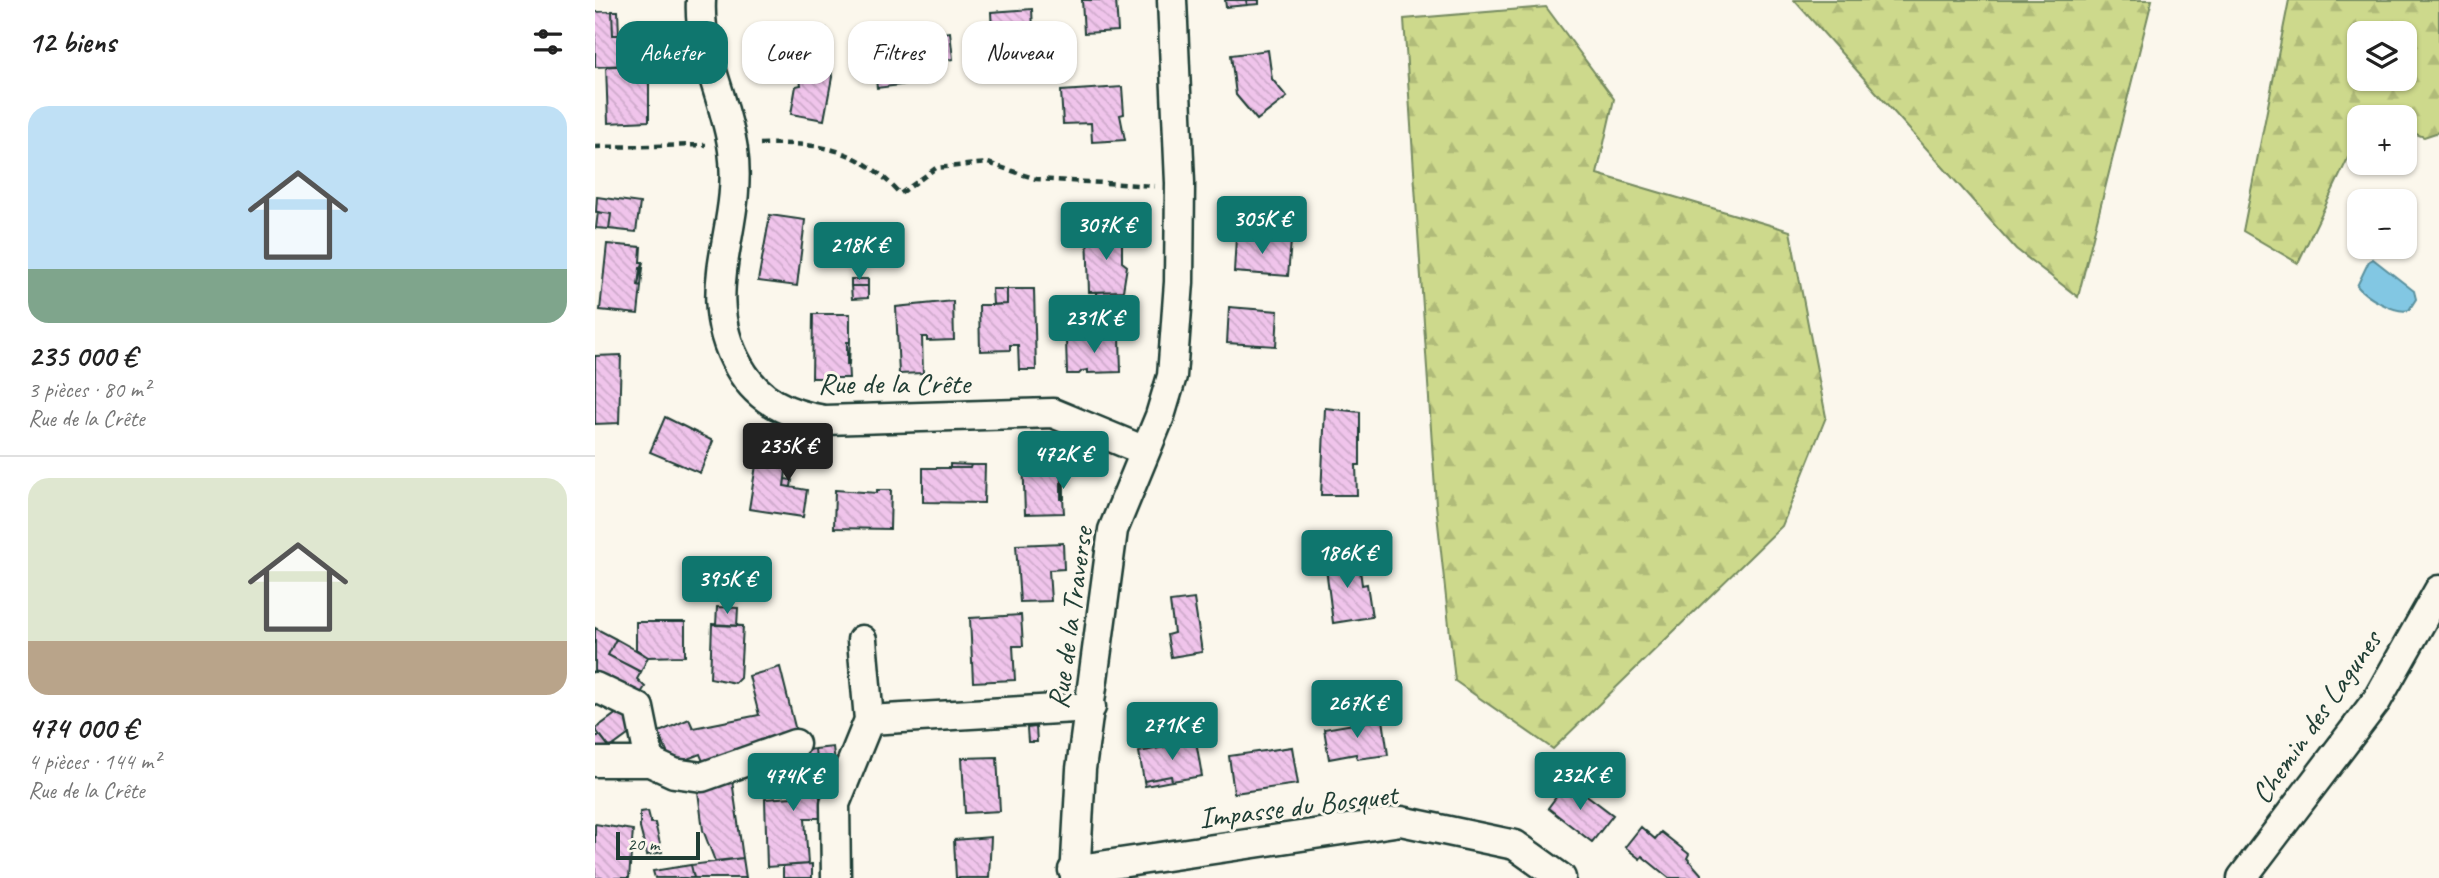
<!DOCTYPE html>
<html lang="fr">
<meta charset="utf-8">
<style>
body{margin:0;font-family:Caveat,sans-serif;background:#f2f2f2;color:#222;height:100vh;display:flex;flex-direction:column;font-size:26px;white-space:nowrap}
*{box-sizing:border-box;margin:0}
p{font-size:23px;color:#767676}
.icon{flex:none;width:38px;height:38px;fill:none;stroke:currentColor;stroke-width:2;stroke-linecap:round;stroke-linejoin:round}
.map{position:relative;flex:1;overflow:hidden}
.details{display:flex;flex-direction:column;background:#fff;width:595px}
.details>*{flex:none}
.banner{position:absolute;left:21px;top:21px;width:665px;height:63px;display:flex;gap:14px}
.controls{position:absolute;left:1752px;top:21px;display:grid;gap:14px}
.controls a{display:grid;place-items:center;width:70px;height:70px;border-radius:14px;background:#fff;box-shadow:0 2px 5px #0004;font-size:35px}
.scale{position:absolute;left:21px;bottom:18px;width:84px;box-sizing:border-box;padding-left:7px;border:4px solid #1f3d34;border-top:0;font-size:19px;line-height:24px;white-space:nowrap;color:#1f3d34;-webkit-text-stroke:5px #fbf7ec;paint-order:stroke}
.price{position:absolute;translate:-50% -60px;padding:0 16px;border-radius:7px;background:#0f766e;color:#fff;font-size:23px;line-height:46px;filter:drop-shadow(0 2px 4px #0008)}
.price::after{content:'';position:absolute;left:50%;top:42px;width:21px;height:16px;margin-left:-10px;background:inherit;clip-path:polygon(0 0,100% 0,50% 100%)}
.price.active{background:#222;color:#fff}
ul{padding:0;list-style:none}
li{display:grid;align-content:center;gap:14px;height:371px;padding:0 28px}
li+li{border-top:2px solid #e0e0e0}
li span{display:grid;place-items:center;height:217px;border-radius:21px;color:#555}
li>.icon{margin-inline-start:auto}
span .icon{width:126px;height:126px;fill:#fffc;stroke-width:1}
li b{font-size:30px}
h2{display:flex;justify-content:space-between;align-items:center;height:84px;padding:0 28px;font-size:30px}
.chip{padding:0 24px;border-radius:21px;background:#fff;box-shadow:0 2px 5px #0004;font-size:24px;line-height:63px}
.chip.active{background:#0f766e;color:#fff}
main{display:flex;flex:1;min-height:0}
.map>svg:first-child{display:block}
</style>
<main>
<section class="details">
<h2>12 biens<svg class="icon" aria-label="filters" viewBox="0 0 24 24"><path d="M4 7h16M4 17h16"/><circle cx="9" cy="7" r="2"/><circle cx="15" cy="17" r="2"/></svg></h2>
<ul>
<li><span style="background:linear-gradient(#bfe0f5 75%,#7fa58c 0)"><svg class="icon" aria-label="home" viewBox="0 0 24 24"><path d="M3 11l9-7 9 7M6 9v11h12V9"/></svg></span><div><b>235 000 €</b><p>3 pièces · 80 m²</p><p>Rue de la Crête</p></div></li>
<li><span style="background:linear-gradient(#dfe7d0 75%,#b9a48a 0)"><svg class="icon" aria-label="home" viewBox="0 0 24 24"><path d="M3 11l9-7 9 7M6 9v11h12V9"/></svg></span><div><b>474 000 €</b><p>4 pièces · 144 m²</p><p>Rue de la Crête</p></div></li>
</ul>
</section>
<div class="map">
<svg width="1844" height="878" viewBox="0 0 1844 878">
<defs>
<pattern id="forest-firs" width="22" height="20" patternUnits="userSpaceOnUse" patternTransform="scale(1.75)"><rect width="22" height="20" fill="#cdd98c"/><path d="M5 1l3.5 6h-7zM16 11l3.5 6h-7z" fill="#b0bb79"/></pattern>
<pattern id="building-back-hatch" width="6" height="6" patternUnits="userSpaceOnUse" patternTransform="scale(1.75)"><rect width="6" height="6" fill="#f0c4eb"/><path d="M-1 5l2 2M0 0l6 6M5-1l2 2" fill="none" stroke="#cda9ca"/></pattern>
</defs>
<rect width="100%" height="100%" fill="#fbf7ec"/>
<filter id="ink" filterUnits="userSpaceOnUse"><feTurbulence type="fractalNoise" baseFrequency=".0143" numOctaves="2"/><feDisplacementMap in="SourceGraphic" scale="14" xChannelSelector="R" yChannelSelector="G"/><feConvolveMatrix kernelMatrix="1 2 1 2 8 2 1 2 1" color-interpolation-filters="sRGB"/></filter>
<g filter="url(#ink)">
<path fill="url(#forest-firs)" stroke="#768b60" stroke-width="2" fill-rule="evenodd" d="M1199,0H1557L1483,297L1421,249Z
M1694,0H1844V132L1829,137L1810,130V117H1764V135L1703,263L1648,231ZM1764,33H1810V79H1764Z
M951,7L1019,99L1002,174L1195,231L1231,417L1187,526L958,749L860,681L841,505L809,19Z"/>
<path fill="#82c7e3" stroke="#5a909d" stroke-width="2" d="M1778,259L1819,291L1821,299L1814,310C1800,314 1771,297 1762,286L1774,261Z"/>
<path fill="url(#building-back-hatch)" stroke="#1f3d34" stroke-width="2" d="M487,0H521L523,31L489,33Z
M630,0H651L652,5L631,7Z
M651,0H664V4L652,5Z
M437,9L439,50L398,53L396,12Z
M17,11H23L24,35H18Z
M17,11L18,35H24V53L33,45L45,44L46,65L0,67V12Z
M231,28L237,77L229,120L196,114L201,86L206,85L201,58H196L194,31Z
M316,31L317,36L355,32L358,59L311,64L314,84L282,88L276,36Z
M673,50L677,79L692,97L662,120L641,95L636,55Z
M54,64V121L13,123L11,66Z
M527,87L529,114L525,115L530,140L497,142L496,123L468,124L466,91Z
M2,197L45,203L41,232L14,229L16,214L1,212Z
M3,212L16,214L14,229L1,228Z
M175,215L210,220L202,286L163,281Z
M527,231V262L532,266L528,291L494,292L492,232Z
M641,237L696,241L693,276L639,272Z
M12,244L46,247L45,262H48L43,285L46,286L43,314L5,310Z
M45,268H48L46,286L43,285Z
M256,279H273V286H256Z
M256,286H273V298L257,299Z
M397,289H412V304L398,305Z
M412,289H439L441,370H424L423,345H415V350L385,351L384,305L412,304Z
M527,291V304H502V292Z
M358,301L359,340L332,341V337H327L328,373L304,374L301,307Z
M634,307L683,311L681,346L632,343Z
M218,314H255V342H252L254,378H217Z
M525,337L526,372L493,373V370L487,371L484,374H472L471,339Z
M252,342H255L254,364H252Z
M26,355L24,423L0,424V356Z
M730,408L765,412V465H761L762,495H726Z
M70,417L118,441L105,473L55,452Z
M465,454L469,513L430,514L428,455Z
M162,459L192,464L189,486L212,490L208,517L154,509Z
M355,464L376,465L375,468H355Z
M376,465H390L389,503L328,502V468H375Z
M190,479L197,480L196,487L189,486Z
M466,483H469V499H466Z
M240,490L282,493V490H296L295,529L239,528Z
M468,543L469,569L454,570L456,601L425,602L421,545Z
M763,555L767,585L772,584L777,617L738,623L730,560Z
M599,599L607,652L576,657L572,635L579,633L575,602Z
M122,607L143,608L142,626L121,625Z
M426,615L428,646H418L420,680L378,682L375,618Z
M41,622H90V656L53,657L41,649Z
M117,624L148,626L145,678L140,683L115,678Z
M0,628L21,639L13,655L46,672L42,679L50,687L46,693L0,674Z
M21,639L53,657L46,672L13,655Z
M185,667L203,739L109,764L105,754L77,765L64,732L94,719L98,728L164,715L154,676Z
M26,710L41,729L15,748L0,729Z
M788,719L793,755L762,759L761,754L734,759L729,729Z
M441,727L442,742H433L432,728Z
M0,736H6L15,748L0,750Z
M601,741L607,776L577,781L576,776L549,781L544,752Z
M238,747L242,778L223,780L220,749Z
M697,747L703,784L639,793L634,756Z
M220,749L227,818H210L213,864L172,867L170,799L197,797L192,752Z
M402,757L405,811L370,813L367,758Z
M576,776L577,781L550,786L549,781Z
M137,780L148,858L120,861L108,830L102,784Z
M973,781L1018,815L997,842L953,808Z
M53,811L56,823H60L67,852L52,855L45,828V812Z
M0,824L38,830L34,878H0Z
M1046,827L1060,839L1066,832L1094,854L1092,858L1107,875L1103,878H1074L1047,856L1045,859L1030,847Z
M396,837L394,878H361L359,840Z
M148,858L151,878H99L96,865Z
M217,864V878H188V866Z
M96,865L99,878H60L58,871Z"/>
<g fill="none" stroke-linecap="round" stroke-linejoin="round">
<g stroke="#1f3d34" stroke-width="33">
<path id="street" d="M106,0C103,52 131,99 138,150C149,229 100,290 144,367C163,401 194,415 230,420L458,413L550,451
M0,687L44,708L55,762H0
M274,720L496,707
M55,762L79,773L107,777L200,744
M478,870L806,821L920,845L966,878
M241,878L240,804L274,720L267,640
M480,878L486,769L518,530L565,416L577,376L584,282L585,183L577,0
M1647,878L1782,700L1844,590"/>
</g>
<path stroke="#1f3d34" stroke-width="4.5" stroke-dasharray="7 5" stroke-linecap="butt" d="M165,144C223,142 265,148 305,194L341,168L393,163L441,179L560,186
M0,147L111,145"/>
<use href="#street" stroke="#fbf7ec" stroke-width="28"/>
</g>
</g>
<g text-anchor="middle" stroke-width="6" stroke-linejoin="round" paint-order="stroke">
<g font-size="30" fill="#1f3d34" stroke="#fbf7ec">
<text x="299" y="393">Rue de la Crête</text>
<text transform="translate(475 618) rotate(-82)" y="10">Rue de la Traverse</text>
<text transform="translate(1721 717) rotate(-55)" y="10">Chemin des Lagunes</text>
<text transform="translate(703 806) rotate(-7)" y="10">Impasse du Bosquet</text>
</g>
</g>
</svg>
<div class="controls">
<a><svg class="icon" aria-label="layers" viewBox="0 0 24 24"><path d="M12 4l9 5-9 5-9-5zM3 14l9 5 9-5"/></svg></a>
<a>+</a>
<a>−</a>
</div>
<div class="scale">20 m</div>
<b class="price" style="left:667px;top:256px">305K €</b>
<b class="price" style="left:511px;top:262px">307K €</b>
<b class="price" style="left:264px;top:282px">218K €</b>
<b class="price" style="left:499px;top:355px">231K €</b>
<b class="price active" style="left:193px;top:483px">235K €</b>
<b class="price" style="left:468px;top:491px">472K €</b>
<b class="price" style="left:752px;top:590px">186K €</b>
<b class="price" style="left:132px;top:616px">395K €</b>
<b class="price" style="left:762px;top:740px">267K €</b>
<b class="price" style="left:577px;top:762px">271K €</b>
<b class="price" style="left:985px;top:812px">232K €</b>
<b class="price" style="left:198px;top:813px">474K €</b>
<div class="banner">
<a class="chip active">Acheter</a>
<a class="chip">Louer</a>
<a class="chip">Filtres</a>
<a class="chip">Nouveau</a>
</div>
</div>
</main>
